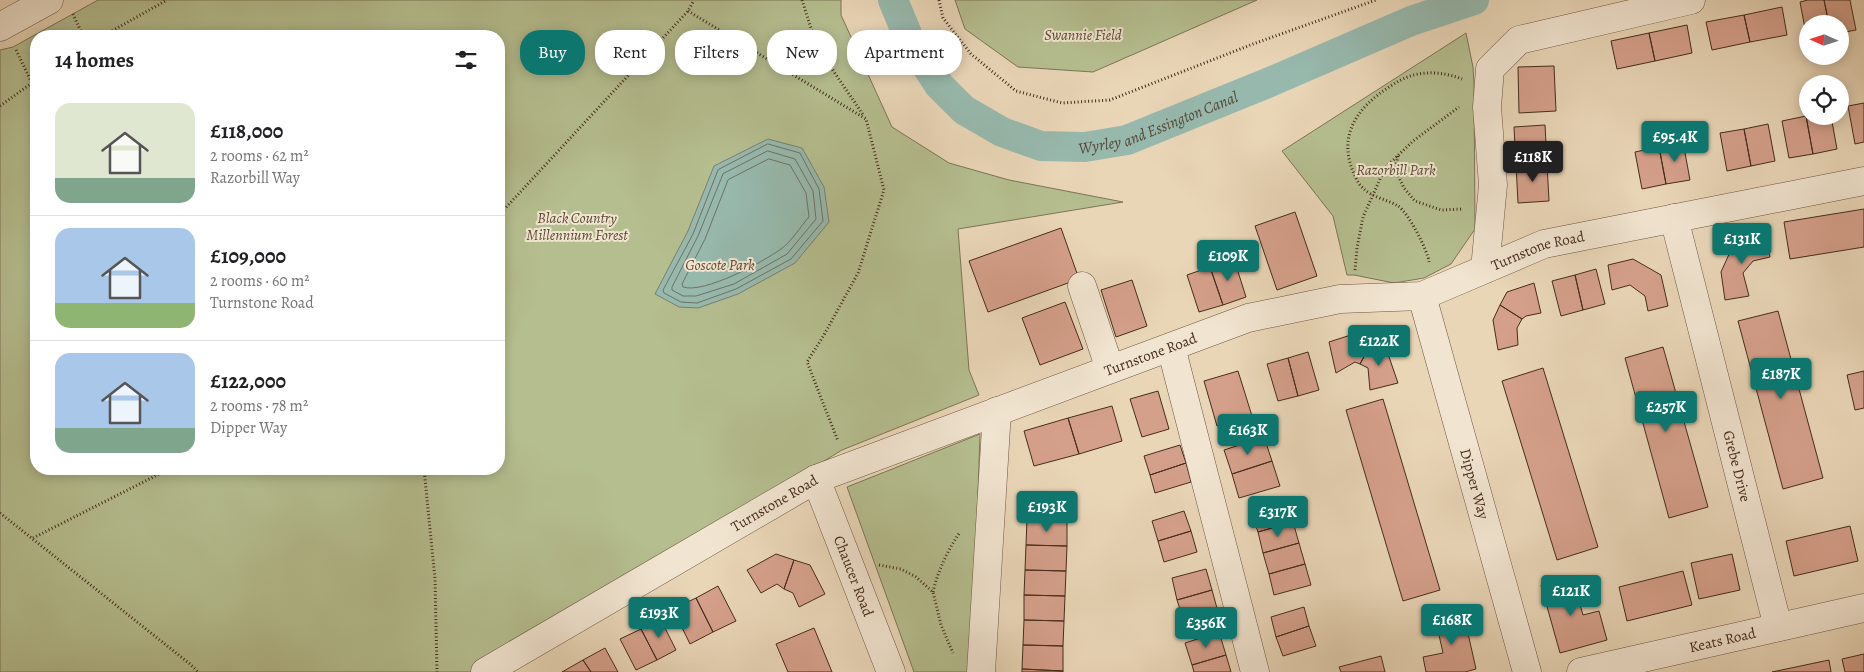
<!DOCTYPE html>
<meta charset="utf-8">
<style>
body{margin:0;font-family:Alegreya,serif;background:#f2f2f2;color:#202124;height:100vh;display:flex;flex-direction:column;font-size:19px;white-space:nowrap}
*{box-sizing:border-box;margin:0}
p{font-size:16px;color:#757577}
.icon{flex:none;width:28px;height:28px;fill:none;stroke:currentColor;stroke-width:2;stroke-linecap:round;stroke-linejoin:round}
.map{position:relative;flex:1;overflow:hidden}
.drawer{position:absolute;left:30px;top:30px;width:475px;height:445px;display:flex;flex-direction:column;background:#fff;border-radius:20px;box-shadow:0 2px 12px #0003}
.drawer>*{flex:none}
.top-card{position:absolute;left:520px;top:30px;width:475px;height:45px;display:flex;gap:10px}
.needle{width:32px;rotate:273deg}
.fabs{position:absolute;left:1799px;top:15px;display:grid;gap:10px}
.fabs a{display:grid;place-items:center;width:50px;height:50px;border-radius:50%;background:#fff;box-shadow:0 2px 12px #0003;font-size:25px}
.price{position:absolute;translate:-50% -42px;padding:0 11px;border-radius:5px;background:#0f766e;color:#fff;font-size:16px;line-height:32px;filter:drop-shadow(0 1px 2px #0008)}
.price::after{content:'';position:absolute;left:50%;top:30px;width:15px;height:11px;margin-left:-8px;background:inherit;clip-path:polygon(0 0,100% 0,50% 100%)}
.price.selected{background:#222;color:#fff}
ul{padding:0;list-style:none}
li{display:flex;align-items:center;gap:15px;height:125px;padding:0 25px}
li+li{border-top:1px solid #e0e0e0}
li span{display:grid;place-items:center;flex:none;width:140px;height:100px;border-radius:15px;color:#555}
li>.icon{margin-inline-start:auto}
span .icon{width:60px;height:60px;fill:#fffc;stroke-width:1}
li b{font-size:21px}
h2{display:flex;justify-content:space-between;align-items:center;height:60px;padding:0 25px;font-size:21px}
.tag{padding:0 18px;border-radius:20px;background:#fff;box-shadow:0 2px 12px #0003;font-size:18px;line-height:45px}
.tag.selected{background:#0f766e;color:#fff}
.map>svg:first-child{display:block}
</style>
<div class="map">
<svg width="1864" height="672" viewBox="0 0 1864 672">
<rect width="100%" height="100%" fill="#e9d6b7"/>
<filter id="stains"><feTurbulence type="fractalNoise" baseFrequency=".004" numOctaves="4"/><feColorMatrix values="0 0 0 0 .2 0 0 0 0 .09 0 0 0 0 .02 0 0 0 .5 -.17"/></filter>
<radialGradient id="worn" r=".72"><stop offset=".6" stop-color="#630" stop-opacity="0"/><stop offset="1" stop-color="#630" stop-opacity=".3"/></radialGradient>
<path fill="#b5be8f" stroke="#7d7556" fill-rule="evenodd" d="M98,0H841V15L892,127L949,163L1009,180L1123,202L958,229L969,370L979,395L842,450L481,672H0V50L13,47ZM36,36H499V469H36Z
M955,0H1257L1093,72L1018,67L965,29Z
M1466,33L1473,67L1474,84L1475,229L1451,264L1424,278L1394,283L1354,275H1347L1333,216L1282,151Z
M980,434L972,672H914L847,487Z"/>
<path fill="#97b9ad" stroke="#768173" d="M768,139L802,148L824,187L829,222L795,263L738,294L698,308L679,307L655,294L688,231L714,166Z"/>
<g fill="none" stroke-linecap="round" stroke-linejoin="round">
<path stroke="#6e7264" stroke-width="1" d="M768,144L800,153L819,189L823,221L791,259L736,289L697,303L681,302L664,293L663,290L693,234L718,170Z
M768,151L795,159L813,191L816,219L787,254L734,284L696,296H683L672,290V287L698,236L723,174Z
M769,159L790,165L806,193L809,217C800,227 792,241 781,249C763,262 704,294 683,287L682,284L705,239L728,180Z"/>
<path stroke="#97b9ad" stroke-width="30" id="s1" d="M893,0L910,41L939,85L964,110L1002,132L1041,146L1085,147L1127,140L1270,82L1411,21L1474,0"/>
</g>
<path fill="#d5a08b" stroke="#452c1c" d="M1808,0H1824L1829,24H1808L1807,39L1800,2Z
M1824,0H1850L1856,30L1840,33V24H1829Z
M1782,7L1787,35L1750,42L1744,15Z
M1744,15L1750,42L1712,50L1706,22Z
M1687,25L1692,53L1655,61L1649,33Z
M1649,33L1655,61L1617,69L1611,41Z
M1554,66L1556,111L1519,113L1518,67Z
M1864,103V142L1855,144L1848,106Z
M1806,116H1831L1837,149L1813,154Z
M1806,116L1813,154L1789,158L1782,121Z
M1768,124L1775,161L1751,166L1744,129Z
M1545,125L1547,163L1516,165L1514,127Z
M1744,129L1751,166L1727,171L1720,133Z
M1683,142L1690,180L1666,184L1659,147Z
M1659,147L1666,184L1642,189L1635,152Z
M1547,163L1549,201L1518,203L1516,165Z
M1864,209V247L1790,259L1784,222Z
M1295,212L1317,276L1277,290L1255,226Z
M1061,228L1079,279L988,312L969,261Z
M1766,234L1770,257L1753,261L1743,273L1749,296L1725,300L1721,272L1735,241Z
M1234,259L1246,297L1223,305L1210,267Z
M1633,259L1661,275L1668,306L1648,311L1645,296L1630,285L1612,290L1608,265Z
M1210,267L1223,305L1199,312L1187,275Z
M1596,269L1605,304L1583,310L1575,275Z
M1575,275L1583,310L1561,316L1552,281Z
M1132,280L1147,326L1116,337L1101,290Z
M1534,283L1541,313L1526,316L1522,319L1500,305L1507,292Z
M1065,302L1083,349L1040,365L1022,318Z
M1500,305L1522,319L1517,328L1518,345L1498,350L1493,320Z
M1778,311L1823,478L1783,489L1738,321Z
M1357,333L1372,342L1360,364L1355,362L1336,373L1329,342Z
M1372,342L1387,351L1398,383L1370,390L1368,368L1360,364Z
M1663,347L1708,507L1669,518L1625,358Z
M1308,352L1319,390L1298,396L1288,358Z
M1288,358L1298,396L1278,401L1267,364Z
M1543,368L1598,547L1557,560L1502,381Z
M1238,371L1252,416L1217,426L1204,381Z
M1864,371V408L1855,410L1847,375Z
M1158,391L1169,429L1142,437L1130,399Z
M1383,399L1440,590L1403,601L1346,410Z
M1112,406L1122,441L1079,454L1068,418Z
M1068,418L1079,454L1034,466L1024,431Z
M1264,437L1272,461L1232,474L1224,450Z
M1180,445L1186,463L1150,475L1144,456Z
M1272,461L1280,486L1239,498L1232,474Z
M1186,463L1191,482L1155,493L1150,475Z
M1027,494L1068,496L1067,521L1027,519Z
M1288,502L1293,522L1258,532L1251,512Z
M1184,511L1191,531L1158,541L1152,521Z
M1027,519L1067,521V546L1026,545Z
M1293,522L1299,543L1263,553L1258,532Z
M1850,526L1858,561L1794,576L1786,541Z
M1191,531L1197,552L1164,562L1158,541Z
M1299,543L1305,564L1269,574L1263,553Z
M1026,545L1067,546L1066,571L1025,570Z
M776,554L794,560L784,589L777,584L761,593L747,570Z
M1732,554L1740,590L1699,599L1691,563Z
M794,560L810,565L825,594L799,607L793,593L784,589Z
M1305,564L1311,585L1274,595L1269,574Z
M1206,569L1212,590L1177,600L1172,578Z
M1025,570L1066,571L1065,596L1024,595Z
M1683,571L1692,605L1627,621L1619,587Z
M1572,577L1583,615L1599,611L1607,640L1560,653L1541,585Z
M718,586L736,621L713,632L696,598Z
M1212,590L1218,612L1184,621L1177,600Z
M1024,595L1065,596L1064,621L1024,620Z
M696,598L713,632L690,644L673,609Z
M1304,607L1309,626L1276,637L1271,617Z
M1463,611L1476,669L1465,672H1426L1423,657L1443,653L1435,617Z
M660,618L676,650L657,660L641,629Z
M1024,620L1064,621L1063,646L1023,645Z
M1309,626L1316,646L1283,656L1276,637Z
M814,628L832,672H788L776,644Z
M641,629L657,660L636,670L620,639Z
M1219,632L1226,655L1192,665L1185,643Z
M1023,645L1063,646V671L1022,669Z
M605,648L618,672H591L583,660Z
M1864,654V672H1845L1842,659Z
M1226,655L1231,672H1194L1192,665Z
M1381,656L1385,672H1341L1339,667Z
M583,660L591,672H562Z
M1829,660L1831,672H1772Z
M1022,669L1063,671V672H1022Z"/>
<g fill="none" stroke-linecap="round" stroke-linejoin="round">
<g stroke="#6e5643" stroke-width="29">
<g id="minor">
<path d="M0,27L49,0"/>
<path id="s2" d="M1674,218L1778,627"/>
<path d="M1485,269L1493,185L1487,107L1490,69L1519,40L1691,0"/>
<path d="M1082,286L1110,369"/>
<path id="s3" d="M1422,296L1527,672"/>
<path d="M1171,347L1255,672"/>
<path id="s4" d="M816,479L891,672"/>
<path id="s5" d="M485,672L816,479L1248,318L1340,299L1422,296L1544,244L1864,181"/>
<path d="M981,672L997,411"/>
<path id="s6" d="M1581,672L1864,608"/>
</g>
</g>
<path stroke="#452c1c" stroke-width="3" stroke-dasharray="1 2.5" stroke-linecap="butt" d="M802,0L817,47L864,116
M939,0L943,18L971,54L1016,91L1062,103L1110,100L1253,44L1376,0
M688,11L866,119L884,190L858,273L824,335L807,362L838,441
M73,14L83,36
M103,36L167,0
M16,50L32,83
M0,106L36,80
M1398,156L1395,169L1404,188L1415,201L1441,210L1463,209
M499,215L688,11L694,0
M1429,262C1428,251 1408,212 1398,206C1388,200 1372,197 1364,189C1357,183 1354,174 1351,166C1338,126 1367,99 1399,81C1418,70 1442,71 1462,79
M1355,270L1357,248L1363,217L1385,168L1413,141L1459,107
M424,469L435,579L437,672
M0,513L190,664L198,672
M33,538L169,469
M879,565L901,569L916,577L933,592L941,625L953,653
M933,592C938,570 948,550 960,532"/>
<use href="#minor" stroke="#f1e4d0" stroke-width="28"/>
</g>
<g text-anchor="middle" stroke-width="4" stroke-linejoin="round" paint-order="stroke">
<g font-size="15" font-style="italic" fill="#5b4933" stroke="#f1e4d0">
<text x="1083" y="40">Swannie Field</text>
<text x="1396" y="175">Razorbill Park</text>
<text x="577" y="223">Black Country<tspan x="577" dy="17">Millennium Forest</tspan></text>
<text x="720" y="270">Goscote Park</text>
</g>
<g font-size="15" fill="#452c1c" stroke="#f1e4d0">
<text dy="5" stroke="none"><textPath href="#s5" startOffset="1145">Turnstone Road</textPath></text>
<text dy="5" stroke="none"><textPath href="#s5" startOffset="740">Turnstone Road</textPath></text>
<text dy="5" stroke="none"><textPath href="#s2" startOffset="256">Grebe Drive</textPath></text>
<text dy="5" stroke="none"><textPath href="#s3" startOffset="195">Dipper Way</textPath></text>
<text dy="5" stroke="none"><textPath href="#s5" startOffset="335">Turnstone Road</textPath></text>
<text dy="5" stroke="none"><textPath href="#s4" startOffset="104">Chaucer Road</textPath></text>
<text dy="5" stroke="none"><textPath href="#s6" startOffset="145">Keats Road</textPath></text>
</g>
<g font-size="16" font-style="italic" fill="#554839" stroke="#f1e4d0">
<text dy="6" stroke="none"><textPath href="#s1" startOffset="339">Wyrley and Essington Canal</textPath></text>
</g>
</g>
<rect width="100%" height="100%" filter="url(#stains)"/>
<rect width="100%" height="100%" fill="url(#worn)"/>
</svg>
<div class="fabs">
<a><svg class="needle" viewBox="-14 -14 28 28"><path d="M0-13l5 13h-10z" fill="#e53935"/><path d="M0 13l5-13h-10z" fill="#757577"/></svg></a>
<a><svg class="icon" aria-label="locate" viewBox="0 0 24 24"><circle cx="12" cy="12" r="6"/><path d="M12 2v4M12 18v4M2 12h4M18 12h4"/></svg></a>
</div>
<b class="price" style="left:1675px;top:163px">£95.4K</b>
<b class="price selected" style="left:1533px;top:183px">£118K</b>
<b class="price" style="left:1742px;top:265px">£131K</b>
<b class="price" style="left:1228px;top:282px">£109K</b>
<b class="price" style="left:1379px;top:367px">£122K</b>
<b class="price" style="left:1781px;top:400px">£187K</b>
<b class="price" style="left:1666px;top:433px">£257K</b>
<b class="price" style="left:1248px;top:456px">£163K</b>
<b class="price" style="left:1047px;top:533px">£193K</b>
<b class="price" style="left:1278px;top:538px">£317K</b>
<b class="price" style="left:1571px;top:617px">£121K</b>
<b class="price" style="left:659px;top:639px">£193K</b>
<b class="price" style="left:1452px;top:646px">£168K</b>
<b class="price" style="left:1206px;top:649px">£356K</b>
<div class="top-card">
<a class="tag selected">Buy</a>
<a class="tag">Rent</a>
<a class="tag">Filters</a>
<a class="tag">New</a>
<a class="tag">Apartment</a>
</div>
<section class="drawer">
<h2>14 homes<svg class="icon" aria-label="filters" viewBox="0 0 24 24"><path d="M4 7h16M4 17h16"/><circle cx="9" cy="7" r="2"/><circle cx="15" cy="17" r="2"/></svg></h2>
<ul>
<li><span style="background:linear-gradient(#dfe7d0 75%,#7fa58c 0)"><svg class="icon" aria-label="home" viewBox="0 0 24 24"><path d="M3 11l9-7 9 7M6 9v11h12V9"/></svg></span><div><b>£118,000</b><p>2 rooms · 62 m²</p><p>Razorbill Way</p></div></li>
<li><span style="background:linear-gradient(#a9c7e8 75%,#8fb573 0)"><svg class="icon" aria-label="home" viewBox="0 0 24 24"><path d="M3 11l9-7 9 7M6 9v11h12V9"/></svg></span><div><b>£109,000</b><p>2 rooms · 60 m²</p><p>Turnstone Road</p></div></li>
<li><span style="background:linear-gradient(#a9c7e8 75%,#7fa58c 0)"><svg class="icon" aria-label="home" viewBox="0 0 24 24"><path d="M3 11l9-7 9 7M6 9v11h12V9"/></svg></span><div><b>£122,000</b><p>2 rooms · 78 m²</p><p>Dipper Way</p></div></li>
</ul>
</section>
</div>
